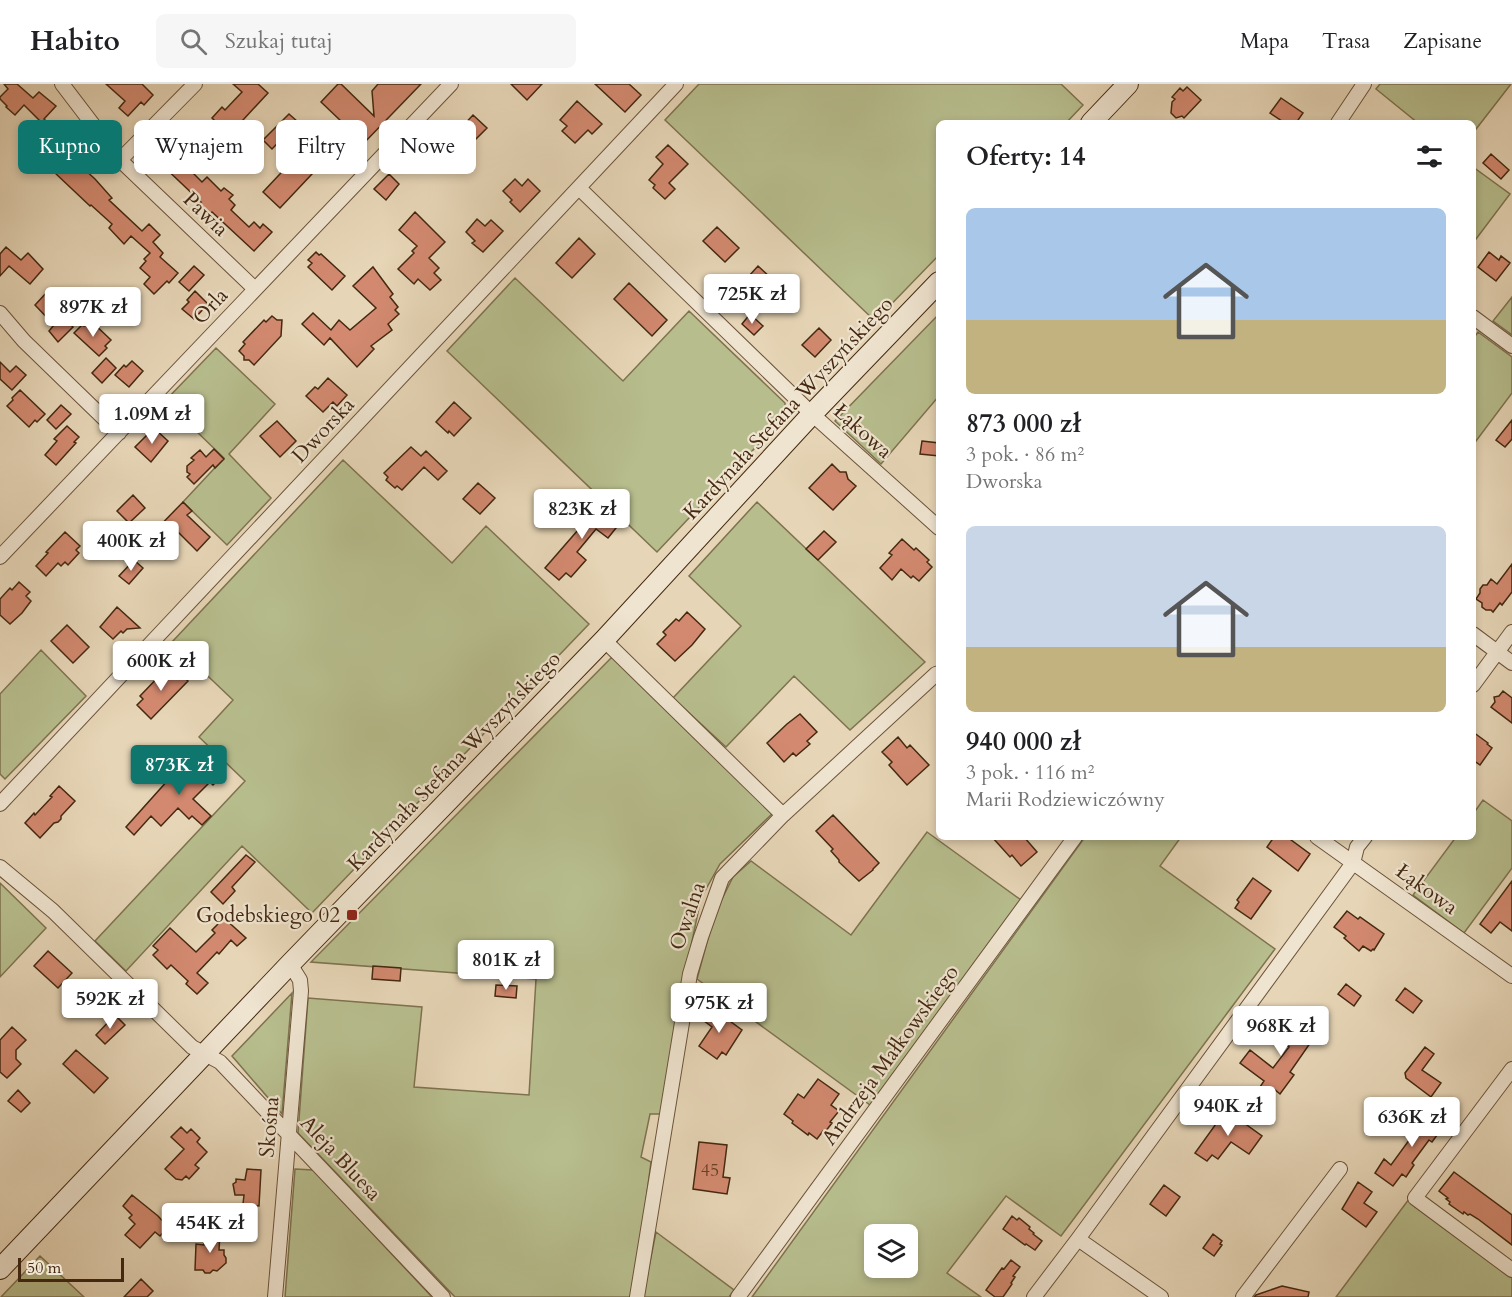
<!DOCTYPE html>
<html lang="pl">
<meta charset="utf-8">
<style>
body{margin:0;font-family:Cardo,serif;background:#f6f6f6;color:#202124;height:100vh;display:flex;flex-direction:column;font-size:22px;white-space:nowrap}
*{box-sizing:border-box;margin:0}
p{font-size:20px;color:#757577}
.icon{flex:none;width:33px;height:33px;fill:none;stroke:currentColor;stroke-width:2;stroke-linecap:round;stroke-linejoin:round}
.map{position:relative;flex:1;overflow:hidden}
.details{position:absolute;left:936px;top:36px;width:540px;height:720px;display:flex;flex-direction:column;background:#fff;border-radius:9px;box-shadow:0 3px 9px #0003}
.details>*{flex:none}
.top-card{position:absolute;left:18px;top:36px;width:570px;height:54px;display:flex;gap:12px}
.fabs{position:absolute;left:864px;top:1140px;display:grid;gap:12px}
.fabs a{display:grid;place-items:center;width:54px;height:54px;border-radius:9px;background:#fff;box-shadow:0 3px 9px #0003;font-size:30px}
.scale{position:absolute;left:18px;bottom:15px;width:106px;box-sizing:border-box;padding-left:6px;border:3px solid #442810;border-top:0;font-size:16px;line-height:21px;white-space:nowrap;color:#442810;-webkit-text-stroke:4px #efe4d0;paint-order:stroke}
.price{position:absolute;translate:-50% -51px;padding:0 14px;border-radius:6px;background:#fff;color:#222;font-size:20px;line-height:39px;filter:drop-shadow(0 2px 3px #0008)}
.price::after{content:'';position:absolute;left:50%;top:36px;width:18px;height:14px;margin-left:-9px;background:inherit;clip-path:polygon(0 0,100% 0,50% 100%)}
.price.on{background:#0f766e;color:#fff}
ul{padding:0;list-style:none}
li{display:grid;align-content:center;gap:12px;height:318px;padding:0 30px}
li span{display:grid;place-items:center;height:186px;border-radius:9px;color:#555}
li>.icon{margin-inline-start:auto}
span .icon{width:108px;height:108px;fill:#fffc;stroke-width:1}
li b{font-size:26px}
h2{display:flex;justify-content:space-between;align-items:center;height:72px;padding:0 30px;font-size:26px}
.tag{padding:0 21px;border-radius:9px;background:#fff;box-shadow:0 3px 9px #0003;font-size:21px;line-height:54px}
.tag.on{background:#0f766e;color:#fff}
header{display:flex;align-items:center;gap:36px;box-sizing:border-box;height:84px;padding:0 30px;background:#fff;border-bottom:2px solid #e0e0e0}
header strong{font-size:28px}
nav{display:flex;gap:33px;margin-inline-start:auto;font-size:21px}
.search{width:420px;height:54px;background:#f6f6f6;display:flex;align-items:center;gap:15px;box-sizing:border-box;padding:0 21px;border-radius:9px;color:#757577;font-size:22px}
.map>svg:first-child{display:block}
</style>
<header>
<strong>Habito</strong>
<div class="search"><svg class="icon" aria-label="search" viewBox="0 0 24 24"><circle cx="10" cy="10" r="6"/><path d="M15 15l6 6"/></svg>Szukaj tutaj</div>
<nav><a>Mapa</a><a>Trasa</a><a>Zapisane</a></nav>
</header>
<div class="map">
<svg width="1512" height="1213" viewBox="0 0 1512 1213">
<rect width="100%" height="100%" fill="#e6d5b6"/>
<filter id="stains"><feTurbulence type="fractalNoise" baseFrequency=".00333" numOctaves="4"/><feColorMatrix values="0 0 0 0 .2 0 0 0 0 .09 0 0 0 0 .02 0 0 0 .5 -.17"/></filter>
<radialGradient id="worn" r=".72"><stop offset=".6" stop-color="#630" stop-opacity="0"/><stop offset="1" stop-color="#630" stop-opacity=".3"/></radialGradient>
<path fill="#b7bd8d" stroke="#7e724e" stroke-width="1.5" fill-rule="evenodd" d="M699,0H1061L1083,21L1066,39H939V171L875,237L665,36Z
M1380,0H1511L1473,49V39H1418L1376,5Z
M1473,83L1510,110L1473,159Z
M515,194L623,297L689,227L785,319V332L657,468L447,267Z
M1512,213V251L1493,237Z
M939,230V312L881,380L835,337Z
M1478,248L1512,273V309L1473,361V255Z
M216,264L275,320L229,370L271,414L227,461L183,418L224,374L165,317Z
M343,376L452,479L486,442L589,540L312,829L242,762L126,887L95,857L245,697L199,653L233,616L172,558Z
M757,418L925,578L850,646L794,592L726,663L673,614L741,542L689,492Z
M41,566L86,612L5,695L0,690V610Z
M612,573L773,729L720,780L701,814L675,939L662,1030H650L641,1073L651,1078L637,1185L632,1213H455L298,1049L308,914L422,923L414,1003L529,1011L536,895L311,878Z
M1483,716L1512,737V784L1464,849L1413,811L1456,753H1473V730Z
M927,748L1021,816L870,1021L697,895L715,829L733,793L751,777L851,851Z
M1085,753H1181L1160,782L1275,865L1061,1152L1006,1112L947,1189L981,1213H752ZM874,1150H908V1184H874Z
M0,799L46,844L0,893Z
M292,909L282,1030L232,972Z
M295,1085L313,1086L432,1213H285Z
M1409,1115L1512,1192V1213H1336Z
M656,1148L734,1206L729,1213H643Z
M40,1172L84,1213H1Z"/>
<path fill="#d2896f" stroke="#442810" stroke-width="1.5" d="M4,0H17L33,14L39,8L56,22L44,35L56,46L49,53L95,95L112,114L109,116L142,147L149,140L160,151L153,158L163,169L160,173L178,189L169,199L167,197L154,210L144,200L150,193L140,184L146,177L144,175L150,169L131,152L124,160L109,144L112,140L91,121L90,122L54,88L55,87L48,80L54,73L30,51L36,44L34,42L40,37L24,21L15,31L6,23L7,22L0,15V13L8,5Z
M106,0H142L153,11L144,21L141,18L128,32L119,24L125,17Z
M233,0H258L268,9L231,49L230,47L221,57L206,44L214,36L212,34L222,23L225,26L242,8Z
M338,0H341L374,32L372,7L378,0H421L364,59L321,18Z
M511,0H542L527,16Z
M595,0H629L641,11L625,28Z
M1187,3L1201,16L1184,34L1182,32L1176,34L1171,29L1172,18L1175,15L1172,13L1180,4L1183,7Z
M1281,14L1303,29L1296,39H1285L1270,29Z
M577,17L602,40L592,50L588,46L575,59L562,47L567,42L560,36Z
M289,30L298,38L272,65L263,56Z
M473,31L487,44L473,58L460,45Z
M311,57L328,73L280,124L263,108Z
M668,61L688,80L669,99L675,105L665,115L653,104L655,101L649,96L663,80L656,73Z
M174,62L189,76L185,81L202,98L207,93L221,107L224,104L233,111L229,115L235,121L231,126L249,143L254,138L260,144L263,140L272,148L254,167L212,128L210,130L199,119L201,118L159,78Z
M1491,70L1509,86L1501,95L1483,79Z
M389,90L399,100L386,116L374,105Z
M515,95L522,102L528,95L540,107L520,128L510,118L512,116L503,107Z
M415,128L445,158L429,174L439,184L434,189L441,196L430,206L418,195L414,200L398,185L414,169L412,167L417,162L399,146Z
M477,135L485,142L491,136L503,147L483,168L472,159L475,157L466,148Z
M717,143L739,164L725,178L703,157Z
M579,154L595,170L572,194L556,179Z
M6,163L21,176L28,169L43,185L30,200L9,182L0,192V170Z
M316,168L319,171L321,170L345,192L332,206L308,183L312,179L308,176Z
M1489,168L1499,176L1501,172L1510,179L1496,197L1478,183Z
M194,182L204,191L189,207L179,198Z
M758,182L781,203L772,212L762,203L752,214L739,203Z
M373,183L393,210L390,213L398,223L395,226L399,230L388,240L392,246L371,262L374,265L357,283L330,254L324,261L302,240L313,229L331,246L339,236L350,246L376,224L353,202Z
M629,199L667,236L652,252L614,215Z
M48,207L65,221L58,229L73,243L58,258L49,247L54,241L35,221Z
M195,207L208,220L194,235L182,225L189,218L187,216Z
M750,230L763,242L754,251L742,240Z
M272,232L277,236H282L281,252L254,281L249,276H244V272L239,267L245,260L243,258L264,236L266,238Z
M90,236L111,256L105,262L107,264L99,272L74,249L82,241L84,242Z
M819,244L831,256L815,273L802,261Z
M106,274L116,284L102,299L92,289Z
M132,277L143,287L129,303L115,291L124,281L126,283Z
M0,278L10,288L16,282L26,291L12,306L0,295Z
M328,294L347,311L337,322L333,318L323,328L306,312L315,303L318,305Z
M20,306L45,330L37,338L35,336L29,343L7,322L13,316L12,314Z
M454,318L471,334L454,352L449,347L448,349L436,338Z
M61,321L71,330L56,345L47,336Z
M1512,336V355L1505,363L1496,356Z
M277,337L296,357L280,373L260,352Z
M67,342L79,353L74,358L76,359L56,381L45,371L57,357L54,355Z
M154,344L168,357L151,378L135,363Z
M922,357L939,359V372L920,370Z
M411,363L421,372L426,367L447,387L438,396L424,383L402,406L397,402L395,404L386,396L388,393L384,389Z
M214,365L224,375L215,384L213,381L194,400L187,393L190,390L187,388V382L194,376L191,374L200,366L206,373Z
M832,380L840,388H846L848,395L856,402L833,426L809,404Z
M478,399L495,414L480,430L463,415Z
M133,411L145,424L129,439L117,427Z
M585,417L594,424L597,420L620,439L608,454L596,445L577,468L586,476L571,493L566,489L559,496L545,484L578,446L577,445L584,435L576,428Z
M183,418L192,427L187,431L210,453L197,467L175,445L157,463L148,454Z
M824,447L836,458L818,476L806,465Z
M65,448L80,462L76,466L79,469L68,481L65,478L61,482L58,479L46,492L36,482L48,469L46,468Z
M902,455L914,466L916,464L929,476L927,478L932,483L919,497L913,492L911,494L901,485L892,496L880,484L892,471L889,469Z
M134,476L143,484L129,500L119,492Z
M1512,480V508L1502,521L1500,519L1493,528L1491,526H1486L1482,523V519L1476,515L1480,509V505L1483,501H1487L1491,495L1497,500Z
M19,498L30,508L26,512L31,517L22,529L10,540L0,531V515L10,504L12,506Z
M117,523L140,544L127,545L123,549L121,547L113,555L100,543Z
M687,528L705,545L692,561L675,577L657,560L666,551L663,548L676,535L679,537Z
M67,541L89,563L73,579L51,557Z
M173,583L188,597L151,635L137,621L143,615L140,612L165,586L168,589Z
M1503,607L1512,614V639L1491,623L1495,618L1494,613L1499,612Z
M800,630L817,648L807,657L810,660L796,672L793,669L784,678L767,659L787,640Z
M1473,648L1488,659L1487,660L1492,664L1480,681L1473,676Z
M898,653L907,664L910,661L929,681L907,701L889,681L892,678L882,668Z
M201,672L222,692L213,701L210,698L193,715L211,732L202,741L192,732L189,735L178,724L161,742L151,732L134,751L126,743L169,695L171,696L186,680L190,683Z
M59,702L75,717L61,732V735L58,738L54,739L40,754L25,739L34,729L35,731L52,713L50,712Z
M833,731L879,779L873,785V786L859,797L839,778V776L831,767L833,765L816,747Z
M992,753H1024L1037,768L1021,782L1012,771L1010,773Z
M1274,753H1287L1310,770L1298,787L1267,763Z
M246,771L255,778L232,803L235,807L223,820L211,808Z
M1253,794L1271,807L1251,835L1235,824L1239,818L1237,816Z
M1512,797V847L1500,838L1491,849L1480,840Z
M1347,827L1358,835L1360,833L1384,850L1374,866L1373,865L1371,867L1363,862L1359,867L1344,854L1346,852L1334,843Z
M224,834L246,854L237,862L231,856L219,870L217,868L197,889L208,899L197,910L186,900L188,897L171,881L167,885L153,871L158,866L153,862L170,844L196,868L215,849L212,846Z
M48,867L72,889L58,904L34,882Z
M373,882L401,884L400,897L372,895Z
M1346,900L1361,912L1354,922L1338,910Z
M496,901L517,902L516,914L495,912Z
M1405,904L1422,917L1413,929L1396,916Z
M712,924L742,946L726,971L722,968L717,975L699,962L712,943L703,936Z
M115,931L125,941L105,960L96,951Z
M1285,934L1292,940L1297,934L1309,943L1304,949L1313,955L1290,988L1294,991L1280,1010L1274,1005L1270,1010L1260,1003L1264,997L1240,979L1250,966L1273,984L1289,963L1273,951Z
M12,943L26,956L16,966V975L21,980L7,994L0,988V956Z
M1425,963L1434,970L1422,986L1441,999L1431,1013L1406,994L1405,989Z
M76,966L108,994L94,1009L63,980Z
M818,995L839,1010L831,1021L839,1027L830,1038L832,1039L825,1048L823,1047L817,1055L809,1049L808,1051L792,1039L793,1037L784,1030L798,1010L804,1014Z
M18,1006L30,1019L21,1028L8,1017Z
M1435,1025L1446,1034L1438,1045L1440,1047L1432,1058L1429,1056L1412,1079L1414,1081L1406,1093L1402,1090L1393,1102L1375,1089L1384,1075L1391,1081L1410,1055L1406,1052L1410,1046L1408,1039L1416,1038L1421,1032L1426,1037Z
M1226,1026L1262,1052L1249,1070L1231,1058L1218,1075L1212,1071L1207,1077L1195,1069Z
M181,1043L187,1049L191,1045L200,1054L197,1058L207,1068L195,1081L199,1084L189,1095L186,1092L182,1096L176,1095L165,1085L184,1065L171,1053Z
M699,1058L727,1061L723,1093L730,1094L727,1110L693,1105Z
M247,1085L261,1086L259,1122L243,1120L244,1111H235L233,1100L236,1098V1095L245,1096Z
M1454,1088L1512,1131V1161L1478,1135L1470,1130L1468,1131L1464,1128L1463,1130L1449,1120L1450,1118L1446,1115L1448,1114L1439,1107Z
M1358,1098L1372,1108L1364,1119L1377,1128L1366,1143L1342,1125Z
M1164,1101L1180,1113L1166,1132L1150,1120Z
M132,1111L158,1132L168,1143L160,1152L155,1148L140,1164L125,1151L135,1140L129,1134L132,1131L123,1122Z
M1012,1132L1017,1136L1019,1134L1030,1143L1029,1145L1034,1149L1033,1150L1042,1157L1035,1166L1026,1160L1025,1161L1003,1145Z
M204,1148L220,1149L219,1166H224V1171L226,1174V1179L217,1187L213,1186L210,1189H205L203,1186H195L196,1160L204,1161Z
M1213,1150L1222,1157L1220,1160L1222,1161L1214,1172L1203,1164Z
M1011,1176L1020,1183L1013,1192L1015,1193L1011,1199L1012,1200L1003,1213H995L986,1206L1002,1184L1004,1185Z
M141,1195L153,1207L147,1213H124Z
M1282,1202L1309,1208L1308,1213H1254L1256,1211Z"/>
<g fill="none" stroke-linecap="round" stroke-linejoin="round">
<g stroke="#6c533a" stroke-width="16">
<path id="street" d="M62,0L120,76L255,205
M1338,39L1364,0
M120,76L195,0
M579,104L812,330L939,444
M0,229L24,257L119,349
M1473,233L1512,262
M0,473L451,0
M1473,550L1512,579
M604,556L783,731
M1473,601L1512,548
M0,720L676,0
M1317,753L1512,892
M0,783L53,827L192,963L220,978L443,1213
M1512,985L1415,1114L1512,1186
M1078,1155L1161,1213
M275,1213L301,907L300,896L290,880
M637,1213L690,890L701,853L722,794L783,731L936,590L939,589
M738,1213L1075,753
M1034,1213L1078,1155L1353,779L1357,763L1365,753
M1243,1213L1340,1085"/>
</g>
<g stroke="#442810" stroke-width="22">
<path id="secondary" d="M1091,39L1128,0
M0,1185L290,880L604,556L812,330L939,198"/>
</g>
<use href="#street" stroke="#efe4d0" stroke-width="14"/>
<use href="#secondary" stroke="#efe4d0" stroke-width="20"/>
</g>
<rect fill="#8f2418" stroke="#efe4d0" stroke-width="2" x="346" y="825" width="12" height="12" rx="3"/>
<g text-anchor="middle" stroke-width="4.5" stroke-linejoin="round" paint-order="stroke">
<g font-size="18" fill="#684028">
<text x="710" y="1092">45</text>
</g>
<g font-size="21" fill="#442810" stroke="#efe4d0">
<text transform="translate(206 130) rotate(44)" y="7">Pawia</text>
<text transform="translate(210 222) rotate(-47)" y="7">Orla</text>
<text transform="translate(788 324) rotate(-47)" y="7">Kardynała Stefana Wyszyńskiego</text>
<text transform="translate(323 346) rotate(-47)" y="7">Dworska</text>
<text transform="translate(863 347) rotate(42)" y="7">Łąkowa</text>
<text transform="translate(454 677) rotate(-46)" y="7">Kardynała Stefana Wyszyńskiego</text>
<text transform="translate(1427 805) rotate(36)" y="7">Łąkowa</text>
<text transform="translate(687 832) rotate(-71)" y="7">Owalna</text>
<text transform="translate(890 971) rotate(-54)" y="7">Andrzeja Małkowskiego</text>
<text transform="translate(269 1043) rotate(-85)" y="7">Skośna</text>
<text transform="translate(341 1074) rotate(47)" y="7">Aleja Bluesa</text>
</g>
<g font-size="21" fill="#442810" stroke="#efe4d0" text-anchor="end">
<text x="340" y="838">Godebskiego 02</text>
</g>
</g>
<rect width="100%" height="100%" filter="url(#stains)"/>
<rect width="100%" height="100%" fill="url(#worn)"/>
</svg>
<div class="fabs">
<a><svg class="icon" aria-label="layers" viewBox="0 0 24 24"><path d="M12 4l9 5-9 5-9-5zM3 14l9 5 9-5"/></svg></a>
</div>
<div class="scale">50 m</div>
<b class="price" style="left:752px;top:241px">725K zł</b>
<b class="price" style="left:93px;top:254px">897K zł</b>
<b class="price" style="left:152px;top:361px">1.09M zł</b>
<b class="price" style="left:582px;top:456px">823K zł</b>
<b class="price" style="left:131px;top:488px">400K zł</b>
<b class="price" style="left:161px;top:608px">600K zł</b>
<b class="price on" style="left:179px;top:712px">873K zł</b>
<b class="price" style="left:506px;top:907px">801K zł</b>
<b class="price" style="left:110px;top:946px">592K zł</b>
<b class="price" style="left:719px;top:950px">975K zł</b>
<b class="price" style="left:1281px;top:973px">968K zł</b>
<b class="price" style="left:1228px;top:1053px">940K zł</b>
<b class="price" style="left:1412px;top:1064px">636K zł</b>
<b class="price" style="left:210px;top:1170px">454K zł</b>
<div class="top-card">
<a class="tag on">Kupno</a>
<a class="tag">Wynajem</a>
<a class="tag">Filtry</a>
<a class="tag">Nowe</a>
</div>
<section class="details">
<h2>Oferty: 14<svg class="icon" aria-label="filters" viewBox="0 0 24 24"><path d="M4 7h16M4 17h16"/><circle cx="9" cy="7" r="2"/><circle cx="15" cy="17" r="2"/></svg></h2>
<ul>
<li><span style="background:linear-gradient(#a9c7e8 60%,#c2b280 0)"><svg class="icon" aria-label="home" viewBox="0 0 24 24"><path d="M3 11l9-7 9 7M6 9v11h12V9"/></svg></span><div><b>873 000 zł</b><p>3 pok. · 86 m²</p><p>Dworska</p></div></li>
<li><span style="background:linear-gradient(#c9d6e8 65%,#c2b280 0)"><svg class="icon" aria-label="home" viewBox="0 0 24 24"><path d="M3 11l9-7 9 7M6 9v11h12V9"/></svg></span><div><b>940 000 zł</b><p>3 pok. · 116 m²</p><p>Marii Rodziewiczówny</p></div></li>
</ul>
</section>
</div>
